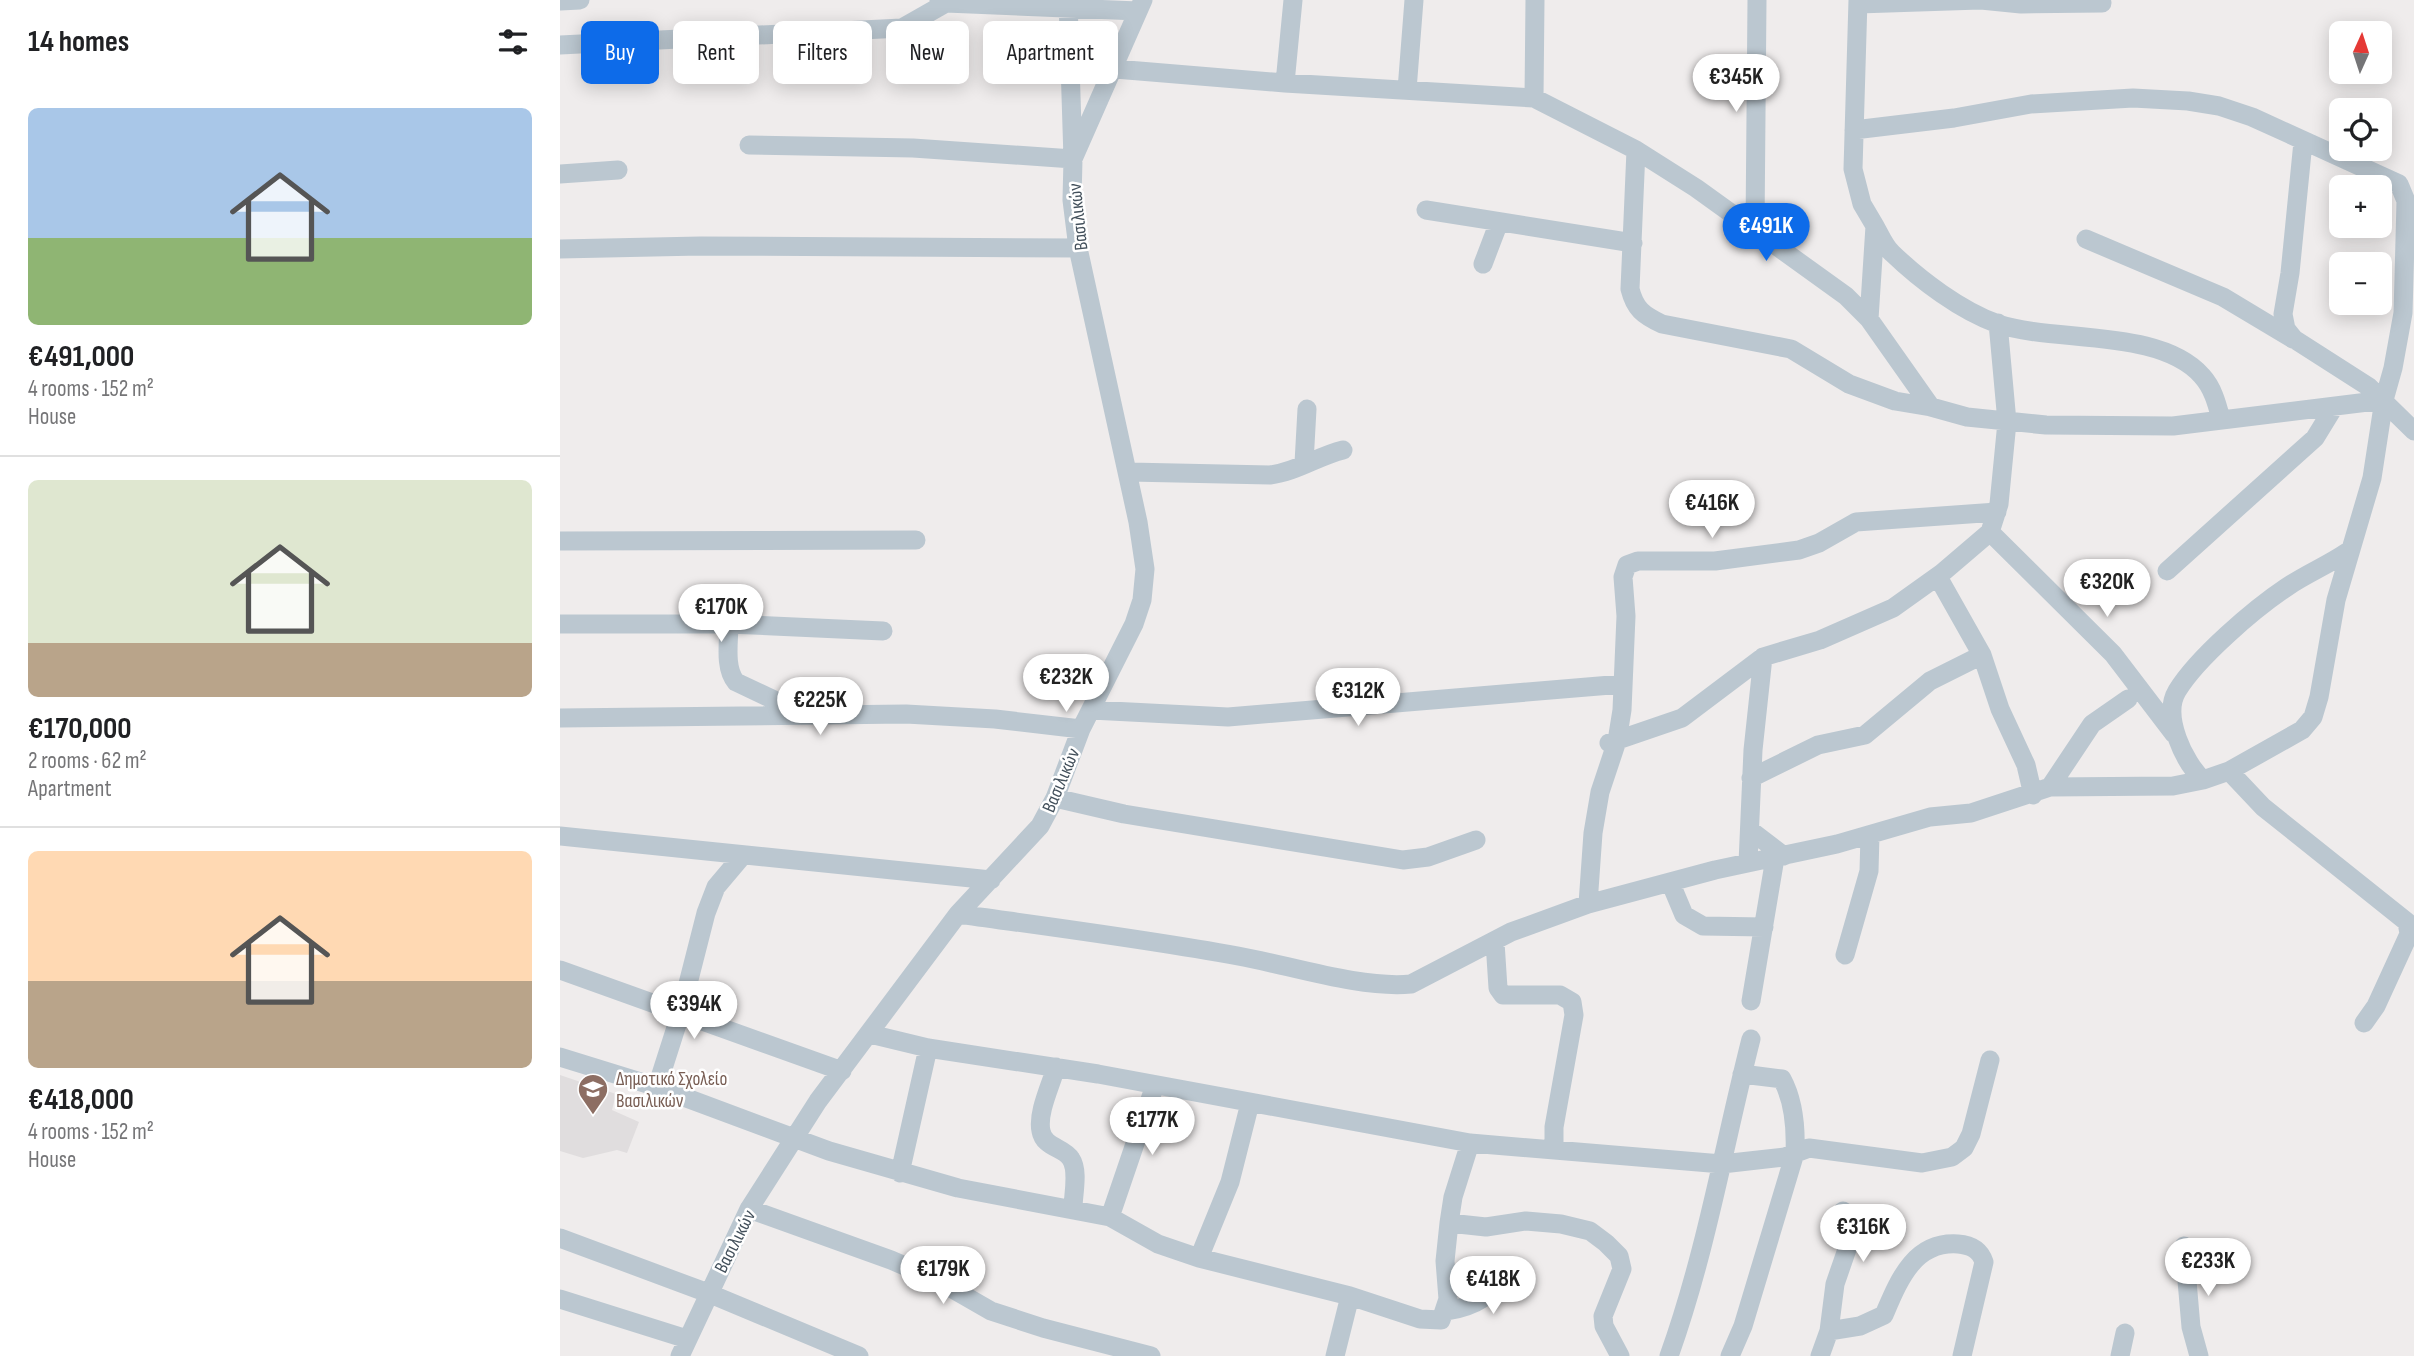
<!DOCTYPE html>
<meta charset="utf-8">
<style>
body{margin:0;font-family:"Sofia Sans Condensed",sans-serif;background:#f2f2f2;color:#202124;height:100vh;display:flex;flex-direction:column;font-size:26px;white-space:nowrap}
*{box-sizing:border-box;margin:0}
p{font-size:23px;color:#757577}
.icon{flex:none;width:38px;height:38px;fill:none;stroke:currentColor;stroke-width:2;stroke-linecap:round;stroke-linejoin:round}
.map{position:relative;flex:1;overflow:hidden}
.side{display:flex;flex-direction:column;background:#fff;width:560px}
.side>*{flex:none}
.hud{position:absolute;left:21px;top:21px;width:665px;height:63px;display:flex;gap:14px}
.needle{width:46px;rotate:3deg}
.buttons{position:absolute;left:1769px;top:21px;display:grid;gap:14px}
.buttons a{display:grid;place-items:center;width:63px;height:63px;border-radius:10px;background:#fff;box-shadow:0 4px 18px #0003;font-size:35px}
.price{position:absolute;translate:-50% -60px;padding:0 16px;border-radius:24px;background:#fff;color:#222;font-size:23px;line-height:46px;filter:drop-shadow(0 2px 4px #0008)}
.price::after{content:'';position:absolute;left:50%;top:42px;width:21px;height:16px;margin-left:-10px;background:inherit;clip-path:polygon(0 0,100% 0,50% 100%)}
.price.selected{background:#0d6be9;color:#fff}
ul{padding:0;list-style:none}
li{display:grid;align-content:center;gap:14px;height:371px;padding:0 28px}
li+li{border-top:2px solid #e0e0e0}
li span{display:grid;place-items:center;height:217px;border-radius:10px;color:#555}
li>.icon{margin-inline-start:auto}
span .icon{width:126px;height:126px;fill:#fffc;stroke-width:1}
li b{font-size:30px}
h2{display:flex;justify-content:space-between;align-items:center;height:84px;padding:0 28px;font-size:30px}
.pill{padding:0 24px;border-radius:10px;background:#fff;box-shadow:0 4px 18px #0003;font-size:24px;line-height:63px}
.pill.selected{background:#0d6be9;color:#fff}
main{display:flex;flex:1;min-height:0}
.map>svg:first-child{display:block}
</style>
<main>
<section class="side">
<h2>14 homes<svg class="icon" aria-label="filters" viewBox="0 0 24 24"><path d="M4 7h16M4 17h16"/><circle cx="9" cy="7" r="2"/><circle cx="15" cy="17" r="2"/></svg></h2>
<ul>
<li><span style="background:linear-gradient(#a9c7e8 60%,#8fb573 0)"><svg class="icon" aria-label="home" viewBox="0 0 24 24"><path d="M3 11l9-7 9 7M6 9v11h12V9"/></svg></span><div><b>€491,000</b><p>4 rooms · 152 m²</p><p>House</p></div></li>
<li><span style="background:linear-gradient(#dfe7d0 75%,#b9a48a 0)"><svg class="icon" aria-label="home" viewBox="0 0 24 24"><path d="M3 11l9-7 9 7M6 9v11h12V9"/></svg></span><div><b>€170,000</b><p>2 rooms · 62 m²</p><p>Apartment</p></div></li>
<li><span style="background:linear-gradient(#ffd9b3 60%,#b9a48a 0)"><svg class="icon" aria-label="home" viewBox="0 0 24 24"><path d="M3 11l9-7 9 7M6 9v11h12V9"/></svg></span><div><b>€418,000</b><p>4 rooms · 152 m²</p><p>House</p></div></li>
</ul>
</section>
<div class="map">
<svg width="1854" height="1356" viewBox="0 0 1854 1356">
<rect width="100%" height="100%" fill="#efecec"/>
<path fill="#e0ddde" d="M0,1075L56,1094L52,1110L79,1122L67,1153L57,1150L23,1158L0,1151Z"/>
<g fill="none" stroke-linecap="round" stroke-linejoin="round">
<path stroke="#bbc7d0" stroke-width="19" d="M379,0L386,3L578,11
M1298,0L1293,169L1302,204L1315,226L1309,319
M1421,0L1461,4L1542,3
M0,1L20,0
M1298,4L1420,0
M0,45L342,28L386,3
M555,69L725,83L974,98L1076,150L1136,188L1286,296L1309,319L1371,407L1407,417L1486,425L1613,426L1824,400
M725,83L733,0
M847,90L854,0
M974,98L975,0
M1743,142L1730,273L1723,314L1726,329L1734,339L1809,387L1854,431
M189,145L353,148L513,159L508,0
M1076,150L1070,289C1075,309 1083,315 1102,324L1231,349L1289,384L1335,401L1371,407
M0,174L58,170
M866,210L1073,243
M1315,226C1320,235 1325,247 1332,253C1360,280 1401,311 1438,324C1495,343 1600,328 1642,376C1653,388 1657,404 1661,419
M1195,229L1197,0
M1526,239L1663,297L1733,339
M0,249L140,246L518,248
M923,264L939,222
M744,463L747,409
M569,472L710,475C736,472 758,456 783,450
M1430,532L1553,654L1614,734
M0,541L356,540
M1607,571L1755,438L1774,407
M1378,577L1422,655L1440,709L1466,765L1473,795
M0,624H169L323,631
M169,624C169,641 164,668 176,682L244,714
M531,710L668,717L1063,684
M0,718L346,714L435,719L521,729
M1049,743L1122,718L1203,657L1260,640L1333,608L1382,573L1430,532L1439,504L1447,422L1438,323
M1669,771L1703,807L1847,922L1849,934L1816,1006L1804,1023
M1191,778L1258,745L1305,735L1370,681L1422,655
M1643,780C1624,762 1602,716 1617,691C1637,658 1694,609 1727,587C1746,574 1768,565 1787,552
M1490,787L1532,724L1568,699
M495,798L564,814L843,860L868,857L916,840
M1190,830L1224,856
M0,836L431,880
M1188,863L1193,750L1203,657
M1111,884L1124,915L1143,926L1204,927
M1028,904L1033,833L1040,792L1057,741L1062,710L1066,616L1063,577L1067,565L1078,561H1155L1239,550L1259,543L1296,522L1437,512
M398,914C491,927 585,939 678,956C729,965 801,989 851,984L951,932L1028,904L1155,870L1277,844L1370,817L1411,813L1490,787L1613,786L1643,780L1669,771L1742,730L1753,717L1759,697L1776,600L1812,478L1824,400L1833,368L1843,313L1844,278L1846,201L1839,184L1692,117L1659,106L1628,101L1573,98L1471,104L1394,118L1294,130
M935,942L938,988L943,995H1000L1012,1002L1014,1015L994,1127V1150
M1285,955L1309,871L1310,835
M0,970L282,1071
M1191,1001L1215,858
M310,1034L368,1048L538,1074L910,1143L1162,1164L1225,1157L1249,1148L1362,1163L1392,1157L1404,1148L1411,1134L1430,1060
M0,1057L97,1087L269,1151L398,1188L550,1217L598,1244L639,1258L790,1296
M496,1067C491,1085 477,1113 481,1131C484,1148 504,1147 511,1159C519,1171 513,1195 513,1208
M97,1087L120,1015L146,913L156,887L183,855
M340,1173L368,1048
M189,1209L331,1260L377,1280L431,1311L483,1328L591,1356
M550,1217L595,1085
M889,1223L893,1197L910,1143
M0,1238L148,1293L299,1356
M1624,1246L1631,1327L1639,1356
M639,1258L670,1182L690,1103
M0,1299L127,1339
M886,1311C916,1307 932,1295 949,1271
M1269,1331L1275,1284L1293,1232L1283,1211
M120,1356L189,1209L258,1101L398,914L480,826L495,798L521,729L574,624L582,600L585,569L578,522L518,248L512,200L513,159L583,0
M775,1356L790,1296L860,1319L881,1320L888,1299L885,1261L889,1223L926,1227L966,1221L1001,1224L1030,1231L1046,1243L1059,1256L1062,1269L1043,1316L1044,1326L1060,1356
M1109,1356C1146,1253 1164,1145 1191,1039
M1170,1356L1183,1326L1235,1153C1236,1129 1234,1101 1222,1079L1182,1074
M1260,1356L1269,1331L1300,1326L1324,1315C1339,1280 1354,1241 1398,1244C1411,1245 1420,1250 1424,1262L1402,1356
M1560,1356L1565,1333"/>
</g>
<defs>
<g id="school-pin" transform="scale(1.575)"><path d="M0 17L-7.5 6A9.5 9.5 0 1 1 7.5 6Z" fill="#8d6e63" stroke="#fff"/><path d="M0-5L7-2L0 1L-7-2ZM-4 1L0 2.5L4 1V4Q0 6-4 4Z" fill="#fff"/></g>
</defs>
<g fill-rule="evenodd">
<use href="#school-pin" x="33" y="1089"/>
</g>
<g text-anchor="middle" stroke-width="5" stroke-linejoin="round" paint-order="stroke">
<g font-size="19" fill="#43505b" stroke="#fff">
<text transform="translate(517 217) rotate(-96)" y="7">Βασιλικών</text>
<text transform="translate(500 780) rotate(-67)" y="7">Βασιλικών</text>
<text transform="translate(174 1241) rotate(-63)" y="7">Βασιλικών</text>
</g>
<g font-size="19" fill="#785e54" stroke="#fff" text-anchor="start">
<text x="56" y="1085">Δημοτικό Σχολείο<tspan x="56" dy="22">Βασιλικών</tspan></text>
</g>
</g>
</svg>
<div class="buttons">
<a><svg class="needle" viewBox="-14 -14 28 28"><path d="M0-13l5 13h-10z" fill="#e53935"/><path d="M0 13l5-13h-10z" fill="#757577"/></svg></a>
<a><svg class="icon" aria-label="locate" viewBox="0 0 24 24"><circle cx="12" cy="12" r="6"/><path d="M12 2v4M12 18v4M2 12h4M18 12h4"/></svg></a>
<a>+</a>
<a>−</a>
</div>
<b class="price" style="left:1176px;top:114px">€345K</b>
<b class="price selected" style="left:1206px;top:263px">€491K</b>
<b class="price" style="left:1152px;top:540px">€416K</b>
<b class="price" style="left:1547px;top:619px">€320K</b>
<b class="price" style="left:161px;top:644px">€170K</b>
<b class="price" style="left:506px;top:714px">€232K</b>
<b class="price" style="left:798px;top:728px">€312K</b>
<b class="price" style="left:260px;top:737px">€225K</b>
<b class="price" style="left:134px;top:1041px">€394K</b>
<b class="price" style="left:592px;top:1157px">€177K</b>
<b class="price" style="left:1303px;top:1264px">€316K</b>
<b class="price" style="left:1648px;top:1298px">€233K</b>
<b class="price" style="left:383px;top:1306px">€179K</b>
<b class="price" style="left:933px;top:1316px">€418K</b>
<div class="hud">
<a class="pill selected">Buy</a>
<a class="pill">Rent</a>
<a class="pill">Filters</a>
<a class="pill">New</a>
<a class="pill">Apartment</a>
</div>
</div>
</main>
